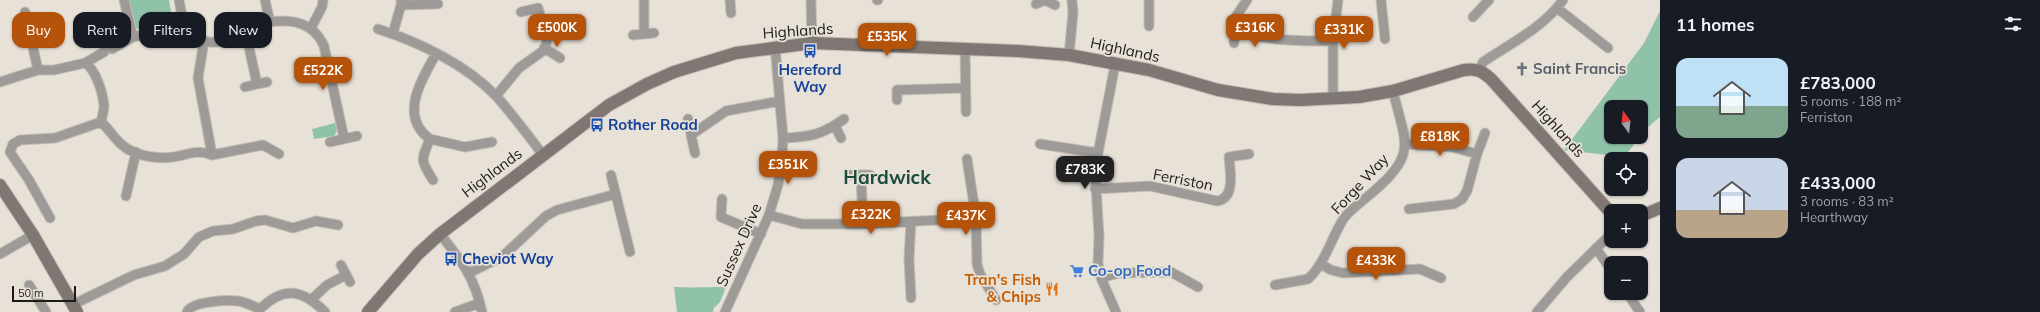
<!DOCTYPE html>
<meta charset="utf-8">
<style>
body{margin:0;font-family:Mulish,sans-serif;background:#20242c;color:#f1f3f6;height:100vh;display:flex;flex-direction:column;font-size:15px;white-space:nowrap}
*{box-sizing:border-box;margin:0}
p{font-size:13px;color:#9ea1a6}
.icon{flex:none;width:22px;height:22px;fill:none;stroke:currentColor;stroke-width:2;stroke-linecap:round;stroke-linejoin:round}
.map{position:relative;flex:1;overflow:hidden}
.drawer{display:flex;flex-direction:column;background:#171b24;width:380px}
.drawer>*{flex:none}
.guide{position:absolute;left:12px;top:12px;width:380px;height:36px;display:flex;gap:8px}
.needle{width:26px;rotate:345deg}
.fabs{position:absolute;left:1604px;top:100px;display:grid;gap:8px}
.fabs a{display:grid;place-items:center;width:44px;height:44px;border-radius:8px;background:#171b24;box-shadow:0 1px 3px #0004;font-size:20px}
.scale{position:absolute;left:12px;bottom:10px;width:64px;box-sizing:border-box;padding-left:4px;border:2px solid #1d1a17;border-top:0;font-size:11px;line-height:14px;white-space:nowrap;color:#1d1a17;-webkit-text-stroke:3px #e7e1d7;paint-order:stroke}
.price{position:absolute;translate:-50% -34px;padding:0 9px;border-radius:8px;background:#b45309;color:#fff;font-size:13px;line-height:26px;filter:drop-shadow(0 1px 2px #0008)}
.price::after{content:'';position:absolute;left:50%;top:24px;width:12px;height:9px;margin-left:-6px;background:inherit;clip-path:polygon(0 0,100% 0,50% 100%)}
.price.selected{background:#222;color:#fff}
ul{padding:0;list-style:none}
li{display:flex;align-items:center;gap:12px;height:100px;padding:0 16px}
li span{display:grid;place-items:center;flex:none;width:112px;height:80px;border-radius:12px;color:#555}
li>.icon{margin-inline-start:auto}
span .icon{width:48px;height:48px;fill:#fffc;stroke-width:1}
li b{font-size:17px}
h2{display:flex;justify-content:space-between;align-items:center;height:48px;padding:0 16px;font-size:17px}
.chip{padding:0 14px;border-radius:12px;background:#171b24;box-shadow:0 1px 3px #0004;font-size:14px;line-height:36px}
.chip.selected{background:#b45309;color:#fff}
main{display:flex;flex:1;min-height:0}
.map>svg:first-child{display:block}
</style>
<main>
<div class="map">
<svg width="1660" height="312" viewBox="0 0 1660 312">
<rect width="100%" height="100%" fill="#e7e1d7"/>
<path fill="#90c2aa" d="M129,0H169L172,17L168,25L141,31L134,26Z
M1660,11V117L1648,127L1641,136V107H1611V137H1640L1624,157L1564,150L1644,43Z
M335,123L337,131L334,136L314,139L312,129Z
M674,287C692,288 708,287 726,287L720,302L714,308L713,312H677Z"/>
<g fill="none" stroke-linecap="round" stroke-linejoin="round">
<g stroke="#c3bdb4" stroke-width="11">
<path id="street" d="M124,0L133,37
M179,0C182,21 190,45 217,42C227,41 236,33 245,29C273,18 310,14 324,46L344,138
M265,0L270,22
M730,0L731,13
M811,0L812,43
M877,0H878
M1247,0L1237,15L1235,31C1268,41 1299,41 1333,41
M1381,0L1385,39
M1036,4L1045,0L1055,5
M401,5L438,4
M1557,8L1608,48
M25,12L38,70
M1473,17L1489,0
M1149,26V0
M311,28L322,7L323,0
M245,29L257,84L267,82
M378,29C419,42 467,65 497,97C513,115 528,135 543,155
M393,33L401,5V0
M644,34V0
M633,35L654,33
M1234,43L1235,31
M544,48L560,58
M965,48L966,112
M112,49L133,37L185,26
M1069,55L1073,13L1072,0
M85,63L104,52
M1115,65L1095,169L1099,237L1098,263L1101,278L1116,312
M1479,70L1483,62C1511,43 1543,28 1563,0
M0,82L38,70H54L85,63C96,69 103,94 104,106C104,111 102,117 101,122
M245,87L257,84
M496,96L519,68L543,51L546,46L547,39L538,8L521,12
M1333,98V41L1338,0
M897,100V90L965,88
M688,119L691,135L726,111L780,101
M101,122C109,129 114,138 122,145C136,157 161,160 179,156C191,153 199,150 212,155L198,78L204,41
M835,126L841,138
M691,135L695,153
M783,138C810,137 822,135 844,119
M430,139L465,147L492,142
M330,142L357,136
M1040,144L1098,153
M1406,144L1452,147L1477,154
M212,155L263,145L279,154
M967,159L976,218L977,264L980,274L996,300
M611,175L630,252
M851,175H870
M861,175L863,224
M433,180C420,160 421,160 430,139C398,116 422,79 436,54
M1095,189L1150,186L1217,201C1236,198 1230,171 1229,157L1249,154
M126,196L136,152
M722,199L721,217L761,234
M1409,209L1454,204L1462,199L1467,191L1477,154L1485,133
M769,215L802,224H863L976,218
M50,218L29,180L10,152L13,144L20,140L55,138L101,122
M440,234C461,260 475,278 482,312
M1596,248L1611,270
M0,254L33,235
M1321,264L1331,270L1343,273L1420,269L1441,278
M341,265L350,282
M469,273L503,256L546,216L557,210L616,194
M1101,278L1119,273L1171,272L1198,287
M29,285L46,312
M1275,285L1308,279C1326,262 1331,238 1344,218C1352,208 1364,200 1374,191C1418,154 1405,142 1393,91
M1627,293L1640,312
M911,298L909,258L911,222
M312,299L327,285L346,275
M72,305L134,275L165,266L184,254L199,237L213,231L233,229L256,221L265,220L293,228L316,221L338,225
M187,312C192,301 227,300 238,301C245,302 253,306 260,309C284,285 303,290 325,312
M455,312L480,303
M725,312L769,215L778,185L782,157L783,138L775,46
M1537,312L1567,277L1611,234"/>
</g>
<g stroke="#c3bdb4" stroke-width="14">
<path id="secondary" d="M0,185L33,235L77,312
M1641,216L1660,208
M368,312L418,254L440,234L609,105L647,84L674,72L736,53L812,43L1018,51L1069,55L1149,70L1218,90L1273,99L1300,100L1359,97L1393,91L1464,70C1476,68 1482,71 1491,79L1611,213"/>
</g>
<use href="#street" stroke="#9e9a97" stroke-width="9"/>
<use href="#secondary" stroke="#7e7773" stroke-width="12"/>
</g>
<defs>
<g id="bus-bare" transform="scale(1.08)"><path d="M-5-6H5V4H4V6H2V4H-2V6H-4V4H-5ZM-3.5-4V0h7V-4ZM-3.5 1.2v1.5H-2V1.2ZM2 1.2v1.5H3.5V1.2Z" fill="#1a4fb4" stroke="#e7e1d7" stroke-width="2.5" paint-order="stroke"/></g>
<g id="church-bare" transform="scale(1.08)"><path d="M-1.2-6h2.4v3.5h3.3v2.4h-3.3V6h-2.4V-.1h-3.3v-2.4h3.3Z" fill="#6b7280" stroke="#e7e1d7" stroke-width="2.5" paint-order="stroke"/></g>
<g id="supermarket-bare" transform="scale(1.08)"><path d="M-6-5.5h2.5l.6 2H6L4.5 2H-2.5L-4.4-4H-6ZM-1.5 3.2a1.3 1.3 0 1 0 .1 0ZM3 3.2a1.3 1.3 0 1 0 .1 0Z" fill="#3f7fe0" stroke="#e7e1d7" stroke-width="2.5" paint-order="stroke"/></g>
<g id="restaurant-bare" transform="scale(1.08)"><path d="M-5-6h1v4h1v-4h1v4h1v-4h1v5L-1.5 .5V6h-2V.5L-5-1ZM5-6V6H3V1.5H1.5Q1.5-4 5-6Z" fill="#e8710a" stroke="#e7e1d7" stroke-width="2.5" paint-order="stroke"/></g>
</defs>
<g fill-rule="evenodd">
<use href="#bus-bare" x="810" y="51"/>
<use href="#church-bare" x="1522" y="69"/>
<use href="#bus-bare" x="597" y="125"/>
<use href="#bus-bare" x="451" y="259"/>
<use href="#supermarket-bare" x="1077" y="271"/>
<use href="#restaurant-bare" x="1052" y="289"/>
</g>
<g text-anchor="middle" stroke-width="3.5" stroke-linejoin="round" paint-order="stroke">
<g font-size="15" fill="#1d1a17" stroke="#e7e1d7">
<text transform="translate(798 31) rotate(-4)" y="5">Highlands</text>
<text transform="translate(1125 50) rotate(12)" y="5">Highlands</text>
<text transform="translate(1558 129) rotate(48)" y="5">Highlands</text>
<text transform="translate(492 173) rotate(-37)" y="5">Highlands</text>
<text transform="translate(1183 180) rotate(11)" y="5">Ferriston</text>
<text transform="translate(1360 184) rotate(-47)" y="5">Forge Way</text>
<text transform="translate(739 245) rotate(-66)" y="5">Sussex Drive</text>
</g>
<g font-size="15" font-weight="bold" fill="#5b616d" stroke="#e7e1d7" text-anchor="start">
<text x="1533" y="74">Saint Francis</text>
</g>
<g font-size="15" font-weight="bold" fill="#164399" stroke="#e7e1d7" text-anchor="start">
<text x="810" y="75" text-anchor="middle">Hereford<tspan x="810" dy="17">Way</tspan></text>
<text x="608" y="130">Rother Road</text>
<text x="462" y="264">Cheviot Way</text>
</g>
<g font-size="15" font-weight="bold" fill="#366cbe" stroke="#e7e1d7" text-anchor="start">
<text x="1088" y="276">Co-op Food</text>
</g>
<g font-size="15" font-weight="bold" fill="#c56008" stroke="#e7e1d7" text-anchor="end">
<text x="1041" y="285">Tran's Fish<tspan x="1041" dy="17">&amp; Chips</tspan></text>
</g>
<g font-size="19" font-weight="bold" fill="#1c4c3b" stroke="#e7e1d7">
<text x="887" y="184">Hardwick</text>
</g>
</g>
</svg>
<div class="fabs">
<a><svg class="needle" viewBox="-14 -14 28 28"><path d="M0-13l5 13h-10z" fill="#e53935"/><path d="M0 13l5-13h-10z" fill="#9ea1a6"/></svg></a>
<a><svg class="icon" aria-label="locate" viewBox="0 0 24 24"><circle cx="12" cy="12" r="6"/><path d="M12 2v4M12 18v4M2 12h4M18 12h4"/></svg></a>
<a>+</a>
<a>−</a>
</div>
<div class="scale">50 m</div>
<b class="price" style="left:557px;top:48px">£500K</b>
<b class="price" style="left:1255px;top:48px">£316K</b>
<b class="price" style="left:1344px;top:50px">£331K</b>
<b class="price" style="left:887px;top:57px">£535K</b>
<b class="price" style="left:323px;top:91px">£522K</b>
<b class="price" style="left:1440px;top:157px">£818K</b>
<b class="price" style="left:788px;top:185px">£351K</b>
<b class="price selected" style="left:1085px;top:190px">£783K</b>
<b class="price" style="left:871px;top:235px">£322K</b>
<b class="price" style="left:966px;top:236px">£437K</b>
<b class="price" style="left:1376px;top:281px">£433K</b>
<div class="guide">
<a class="chip selected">Buy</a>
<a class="chip">Rent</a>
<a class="chip">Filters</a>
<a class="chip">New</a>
</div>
</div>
<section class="drawer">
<h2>11 homes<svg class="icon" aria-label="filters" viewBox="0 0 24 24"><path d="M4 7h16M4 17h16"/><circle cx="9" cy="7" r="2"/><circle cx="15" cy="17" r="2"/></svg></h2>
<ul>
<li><span style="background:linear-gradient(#bfe0f5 60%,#7fa58c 0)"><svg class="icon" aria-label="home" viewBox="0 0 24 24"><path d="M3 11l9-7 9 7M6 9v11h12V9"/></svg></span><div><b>£783,000</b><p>5 rooms · 188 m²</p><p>Ferriston</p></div></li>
<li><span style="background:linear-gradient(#c9d6e8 65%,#b9a48a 0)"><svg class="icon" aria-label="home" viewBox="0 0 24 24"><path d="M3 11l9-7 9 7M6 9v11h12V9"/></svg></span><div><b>£433,000</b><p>3 rooms · 83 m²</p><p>Hearthway</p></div></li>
</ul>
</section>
</main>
